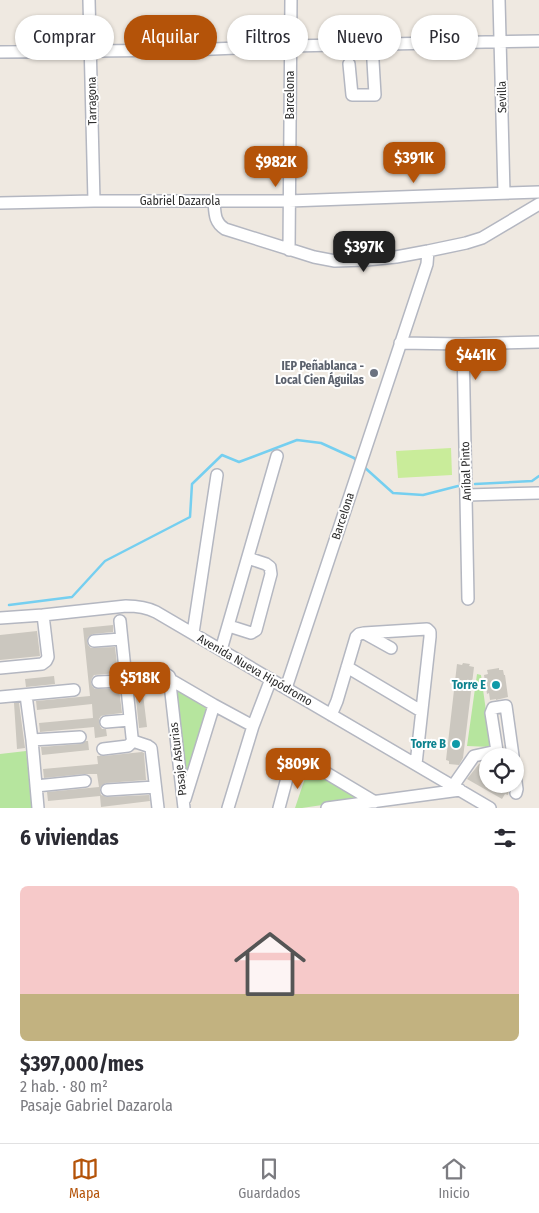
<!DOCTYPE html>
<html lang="es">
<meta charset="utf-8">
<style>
body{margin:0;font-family:"Fira Sans Condensed",sans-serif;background:#f2f2f3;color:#2b2b33;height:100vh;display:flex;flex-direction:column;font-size:19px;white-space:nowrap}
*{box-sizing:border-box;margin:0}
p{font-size:16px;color:#7c7c81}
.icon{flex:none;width:28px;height:28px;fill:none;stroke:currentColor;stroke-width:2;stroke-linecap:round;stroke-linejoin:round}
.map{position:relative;height:808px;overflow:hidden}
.side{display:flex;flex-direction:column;background:#fff;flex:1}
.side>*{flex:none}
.top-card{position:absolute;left:15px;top:15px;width:510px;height:45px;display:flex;gap:10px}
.tools{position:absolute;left:479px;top:748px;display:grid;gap:10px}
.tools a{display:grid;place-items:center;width:45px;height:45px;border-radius:50%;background:#fff;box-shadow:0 1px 4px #0004;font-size:25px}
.price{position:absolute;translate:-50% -42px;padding:0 11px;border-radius:10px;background:#b45309;color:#fff;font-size:16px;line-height:32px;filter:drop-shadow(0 1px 2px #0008)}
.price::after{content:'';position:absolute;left:50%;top:30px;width:15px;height:11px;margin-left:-8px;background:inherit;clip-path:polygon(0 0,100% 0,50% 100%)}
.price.current{background:#222;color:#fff}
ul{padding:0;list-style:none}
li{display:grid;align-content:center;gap:10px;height:265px;padding:0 20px}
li+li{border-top:1px solid #e1e1e2}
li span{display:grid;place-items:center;height:155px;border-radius:8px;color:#555}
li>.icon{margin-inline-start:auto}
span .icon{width:90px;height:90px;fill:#fffc;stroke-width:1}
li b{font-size:21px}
h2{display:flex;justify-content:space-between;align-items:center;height:60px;padding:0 20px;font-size:21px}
.pill{padding:0 18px;border-radius:22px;background:#fff;box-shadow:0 1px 4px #0004;font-size:18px;line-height:45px}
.pill.current{background:#b45309;color:#fff}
.tab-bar{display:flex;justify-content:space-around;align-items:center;height:70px;border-top:1px solid #e1e1e2;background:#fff;font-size:14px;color:#7c7c81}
.tab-bar a{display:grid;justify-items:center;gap:2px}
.tab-bar .current{color:#b45309}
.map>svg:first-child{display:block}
</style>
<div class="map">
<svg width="539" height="808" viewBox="0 0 539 808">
<rect width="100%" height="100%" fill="#efe9e1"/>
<path fill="#b6e59e" d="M477,674L481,675L491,747L467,746Z
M178,690L205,705L207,713L186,784L174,692Z
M26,751L33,808H0V754Z
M309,766L363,799L302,808H295Z"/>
<path fill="#c9ec9a" d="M451,448L452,475L398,478L396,451Z"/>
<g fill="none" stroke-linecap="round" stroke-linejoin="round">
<path stroke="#75cff0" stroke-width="2.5" d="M363,466L393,493L423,495L458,486
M475,484L532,481L539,476
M9,605L72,597L105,561L190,517L192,484L222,455L239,462L297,440L321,443L354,458L357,461"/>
</g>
<path fill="#cbc7bf" d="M113,625V632L93,634L88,637L87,641L88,645L91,648L115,647L118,673L94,675L92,678L91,682L92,686L95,689H119L122,713L105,715L101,716L99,719L100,726L102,729H106L107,736L95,738L94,727L40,732L39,723L93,718L92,704L37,710L36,701L90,696L83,628Z
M37,631L40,656L0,660V635Z
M463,663L470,664L469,666L474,667L463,758L459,765L449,764V761L446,760L457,664L462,665Z
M499,668V670H503L504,675H505L508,697L496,700V699L490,700L489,693L487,694L484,675L488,674L487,670Z
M54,676L55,684L26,687L25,679Z
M141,678L147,727L139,728L134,679Z
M14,703H19L25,748L17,749Z
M86,741H88L89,750L42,755L41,747L80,744Z
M142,752L144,753L146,780L106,783L101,786L100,791L101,795L107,797L149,795L150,801L101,807L100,796L48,801L47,792L99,787L97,774H84L44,778L43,769L98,764L97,756H104Z
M479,764L488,768V784H509V789L508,795L505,794L502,799L467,779Z"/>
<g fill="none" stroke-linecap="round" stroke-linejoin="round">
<g stroke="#b4b7c1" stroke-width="14">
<path id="minor" d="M89,0L94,201
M499,0L504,193
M0,52L188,50L290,46L539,41
M349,64L352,95H375L372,44
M214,201C215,213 214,222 225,229L314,257L335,261L367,260L396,257L428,251L466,243L482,238L539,204
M0,203L94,201H289L539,192
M289,250L291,0
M400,343L463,344L539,342
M463,344C464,429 467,514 468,599
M467,495L539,493
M0,618L43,615L126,606C137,606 146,607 156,612L490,808
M120,621L132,737L133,741L148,746L151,748L158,808
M229,626L251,633L256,630L271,574L270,567L266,564L248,558
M193,633L217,475
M364,633L391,648
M94,641L121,639
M221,650L277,456
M347,667L421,711
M0,668L42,664L46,661L48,657L43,615
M157,669L169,676L171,680L214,705L253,726
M171,680L170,684L184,808
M98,682L125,681
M286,688L427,264L428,251
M26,695L32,740L38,808
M0,697L74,690
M331,715L337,701L356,637L359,634L364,633L427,629L430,632V637L416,764
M106,722L130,720
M32,740L80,737
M103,749L128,746L133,741
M515,775L517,789L516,793
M36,786L85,781
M453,786L474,756L497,751L491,713L493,708L506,706L513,756
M107,790L155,787
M185,799L214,705
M228,808L253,726L271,679
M279,808L291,763L293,759L296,757L303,759L375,802
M327,808L460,790"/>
</g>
<use href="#minor" stroke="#fff" stroke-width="11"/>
</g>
<circle fill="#6b7280" stroke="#fff" stroke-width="2" cx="374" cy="373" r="5"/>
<g fill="#0f9aa8" stroke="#fff" stroke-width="2">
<circle cx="496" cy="685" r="5"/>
<circle cx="456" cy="744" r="5"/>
</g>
<g text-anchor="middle" stroke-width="4" stroke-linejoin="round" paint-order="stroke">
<g font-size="12" fill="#2e2e2e" stroke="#fff">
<text transform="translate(290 95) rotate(-90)" y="4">Barcelona</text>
<text transform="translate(502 97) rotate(-91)" y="4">Sevilla</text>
<text transform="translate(92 101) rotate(-91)" y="4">Tarragona</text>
<text x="180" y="205">Gabriel Dazarola</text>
<text transform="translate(466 471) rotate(-92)" y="4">Aníbal Pinto</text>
<text transform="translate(343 516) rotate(-72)" y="4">Barcelona</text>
<text transform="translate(255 670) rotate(30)" y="4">Avenida Nueva Hipódromo</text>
<text transform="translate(178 759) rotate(-97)" y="4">Pasaje Asturias</text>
</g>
<g font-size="12" font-weight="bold" fill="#5b616d" stroke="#fff" text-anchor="end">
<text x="364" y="370">IEP Peñablanca -<tspan x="364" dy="14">Local Cien Águilas</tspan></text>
</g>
<g font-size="12" font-weight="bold" fill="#0d838f" stroke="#fff" text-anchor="end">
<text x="486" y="689">Torre E</text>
<text x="446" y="748">Torre B</text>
</g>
</g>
</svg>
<div class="tools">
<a><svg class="icon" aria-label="locate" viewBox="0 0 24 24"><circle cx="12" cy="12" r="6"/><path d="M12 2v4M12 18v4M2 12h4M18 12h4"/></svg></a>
</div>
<b class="price" style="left:414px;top:184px">$391K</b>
<b class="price" style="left:276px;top:188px">$982K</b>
<b class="price current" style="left:364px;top:273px">$397K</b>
<b class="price" style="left:476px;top:381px">$441K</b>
<b class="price" style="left:140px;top:704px">$518K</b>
<b class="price" style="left:298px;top:790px">$809K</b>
<div class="top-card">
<a class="pill">Comprar</a>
<a class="pill current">Alquilar</a>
<a class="pill">Filtros</a>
<a class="pill">Nuevo</a>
<a class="pill">Piso</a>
</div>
</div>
<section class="side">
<h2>6 viviendas<svg class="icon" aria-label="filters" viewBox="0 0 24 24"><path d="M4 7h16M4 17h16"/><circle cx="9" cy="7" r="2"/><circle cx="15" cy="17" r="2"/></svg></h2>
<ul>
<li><span style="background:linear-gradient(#f6c9c9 70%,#c2b280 0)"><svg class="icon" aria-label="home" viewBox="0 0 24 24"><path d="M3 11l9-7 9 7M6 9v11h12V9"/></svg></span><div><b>$397,000/mes</b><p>2 hab. · 80 m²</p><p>Pasaje Gabriel Dazarola</p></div></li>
</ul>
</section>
<nav class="tab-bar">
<a class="current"><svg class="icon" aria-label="map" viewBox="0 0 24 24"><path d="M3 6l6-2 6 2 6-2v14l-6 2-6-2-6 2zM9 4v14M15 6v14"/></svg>Mapa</a>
<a><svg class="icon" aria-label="saved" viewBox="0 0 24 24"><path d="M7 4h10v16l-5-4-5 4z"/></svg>Guardados</a>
<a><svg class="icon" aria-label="home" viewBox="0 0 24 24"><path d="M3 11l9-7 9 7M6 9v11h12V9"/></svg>Inicio</a>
</nav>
